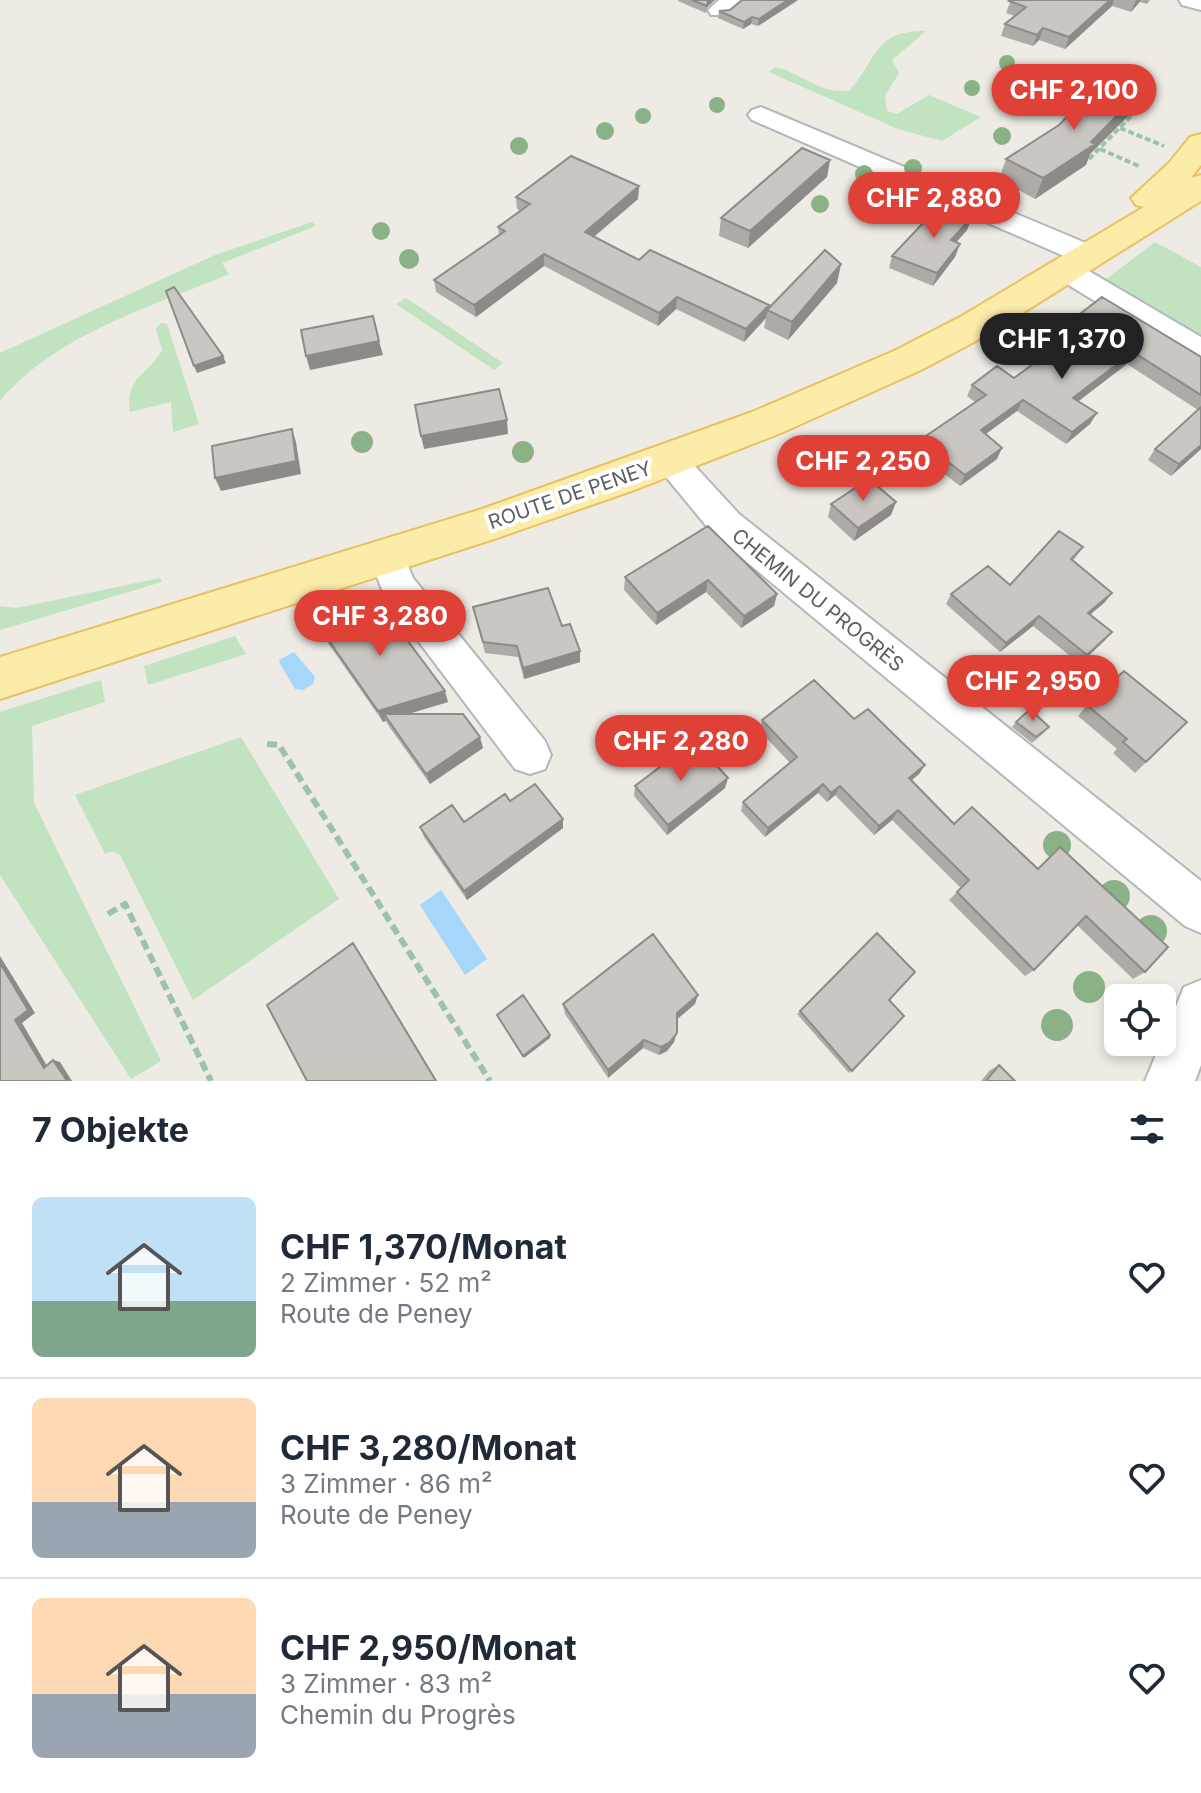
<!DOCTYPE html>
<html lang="de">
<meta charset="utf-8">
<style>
body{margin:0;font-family:Inter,sans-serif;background:#f2f2f3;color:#1f2937;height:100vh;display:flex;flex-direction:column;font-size:30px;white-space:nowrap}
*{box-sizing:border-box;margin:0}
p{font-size:26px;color:#747a83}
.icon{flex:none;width:44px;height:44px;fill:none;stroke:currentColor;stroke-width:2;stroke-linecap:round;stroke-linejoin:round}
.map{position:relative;height:1081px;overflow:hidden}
.details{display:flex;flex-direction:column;background:#fff;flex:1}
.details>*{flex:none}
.fabs{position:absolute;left:1104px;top:984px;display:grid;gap:16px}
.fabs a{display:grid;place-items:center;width:72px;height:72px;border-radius:12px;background:#fff;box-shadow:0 4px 12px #0003;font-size:40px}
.price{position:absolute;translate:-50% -68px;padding:0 18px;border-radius:28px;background:#e04136;color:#fff;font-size:26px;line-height:52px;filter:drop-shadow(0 2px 4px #0008)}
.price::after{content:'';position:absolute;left:50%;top:48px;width:24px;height:18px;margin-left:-12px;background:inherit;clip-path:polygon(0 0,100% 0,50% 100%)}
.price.on{background:#222;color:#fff}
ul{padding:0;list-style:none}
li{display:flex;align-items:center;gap:24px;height:200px;padding:0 32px}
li+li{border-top:2px solid #e0e1e3}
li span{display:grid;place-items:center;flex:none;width:224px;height:160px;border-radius:12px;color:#555}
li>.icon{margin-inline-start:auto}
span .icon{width:96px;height:96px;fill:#fffc;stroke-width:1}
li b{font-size:34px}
h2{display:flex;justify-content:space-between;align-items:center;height:96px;padding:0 32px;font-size:34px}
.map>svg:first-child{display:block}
</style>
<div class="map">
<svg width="1201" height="1081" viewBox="0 0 1201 1081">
<rect width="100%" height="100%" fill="#edebe3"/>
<path fill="#c1e3c0" d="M926,31L892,60L899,73L885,96L887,111L897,114L929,95L981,117L942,141L898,129L769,72L775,67C803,73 822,96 850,90C878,59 872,31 926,31Z
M312,222L316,226L222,263L229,274C151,307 56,334 0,401V353L215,255Z
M1155,242L1201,267V343L1101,283Z
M406,298L503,363L494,370L396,304Z
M161,323L167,324L199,424L173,432L171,402L130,412C125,377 148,375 162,350L156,329Z
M160,578L162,582L0,630V606L17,608Z
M235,636L246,654L148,685L144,666Z
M101,680L105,702L32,726L34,803L161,1061L131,1079L0,875V712Z
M241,737L339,899L193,1000L120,855L112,851L105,854L75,795Z"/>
<path fill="#a6d7fa" d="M294,652L315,677L313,684L303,690L295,689L280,664L279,660Z
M441,890L487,959L465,975L420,905Z"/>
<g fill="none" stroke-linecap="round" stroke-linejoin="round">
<g stroke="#b3b6ba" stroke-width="4">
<path id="minor" d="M719,0H745L727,15H711L708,10Z
M1179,0H1201V10L1182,5Z
M761,107L1100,249L1104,256L1100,263L1090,265L1080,263L752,120L748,115L752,110Z
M1067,261L1077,264L1201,337V362L1190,359L1057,278L1052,271L1057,264Z
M669,447L681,451L739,514L1201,881V933L1185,926L713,534L652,460L657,451Z
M387,542L400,546L413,578L545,741L551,755L545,769L530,774L515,769L385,597L369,557L374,546Z
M1201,980V1065L1195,1081H1145L1184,987Z"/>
</g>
<g stroke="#eac15f" stroke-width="4">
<path id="major" d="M1201,134V165L1191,178L1201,175V201L989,334L921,370L781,433L637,489L497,538L0,699V657L482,509L752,412L894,351L962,316L1144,207L1136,205L1131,198L1169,163L1190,137Z"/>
</g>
<path stroke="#9ac4a5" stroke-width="4" stroke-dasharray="6 3" stroke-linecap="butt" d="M1078,95L1092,100
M1120,128L1164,146
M1100,149L1141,167
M1089,159L1132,115L1123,112"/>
<path stroke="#9ac4a5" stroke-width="6" stroke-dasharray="10 5" stroke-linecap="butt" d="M267,744L279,745L490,1081
M108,914L125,904L211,1081"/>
<use href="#minor" fill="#fff" fill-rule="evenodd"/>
<use href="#major" fill="#fbecaa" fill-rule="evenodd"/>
</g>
<g fill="#8bb287">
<circle cx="1007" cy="63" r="8"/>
<circle cx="972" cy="88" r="8"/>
<circle cx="717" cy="105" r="8"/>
<circle cx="643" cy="116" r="8"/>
<circle cx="605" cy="131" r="9"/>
<circle cx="1002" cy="136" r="9"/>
<circle cx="519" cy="146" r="9"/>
<circle cx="913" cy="168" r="9"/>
<circle cx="864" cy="174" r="9"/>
<circle cx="820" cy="204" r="9"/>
<circle cx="381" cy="231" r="9"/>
<circle cx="409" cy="259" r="10"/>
<circle cx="362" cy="442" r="11"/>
<circle cx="523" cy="452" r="11"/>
<circle cx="1057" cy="845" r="14"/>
<circle cx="1114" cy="896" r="16"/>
<circle cx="1151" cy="931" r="16"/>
<circle cx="1089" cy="987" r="16"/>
<circle cx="1057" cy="1025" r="16"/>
</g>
<path fill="#aeaba7" d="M678,0H715L707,7L706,13L678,1Z
M798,0L758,26L751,24L743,29L718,18L719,11Z
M1011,0H1150L1147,4L1140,2L1131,12L1112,6L1065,49L1039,40L1033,46L1001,36L1005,24L1015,16L1006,13Z
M1128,116L1090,154L1086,165L1035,199L999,179L1006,159Z
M830,160L827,177L748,248L719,236L721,218Z
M639,186L638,199L594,237L639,260L769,305L768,309L841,264L837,283L788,340L764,328L766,318L744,342L676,309L658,326L544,266L476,317L436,292L434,280L499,235L498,227L520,211L517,209L516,197Z
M972,217L967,230L956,242L955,257L933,286L889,268L892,256Z
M1076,317L1201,357V449L1171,476L1148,460L1155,449L1198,410L1127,364L1078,401L1090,424L1066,444L1017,411L986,434L997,459L960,486L916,452L920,440L975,402L967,396L972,385L1014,378L1076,333L1070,328Z
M896,502L891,515L854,541L828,517L831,504Z
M708,526L777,594L774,606L741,628L706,592L656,625L624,590L625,577Z
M1083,547L1073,561L1105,602L1090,615L1112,632L1104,641L1080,664L1033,626L1000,652L946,604L951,594L1010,585Z
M473,607L562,626L580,651V662L524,679L518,657L485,653Z
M372,622L448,702L408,714L483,748L430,784L388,725L386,721L383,722L323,636L318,625Z
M1087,705L1187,722L1135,773L1113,753L1117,749L1078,716Z
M854,719L925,765L919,774L912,780L954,824L972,807L1145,972L1133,979L1077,925L1034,970L1025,976L949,900L961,888L892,820L874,835L835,795L827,802L818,793L765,837L741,811L743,802L790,763L759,730L762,720Z
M1016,722L1045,732L1032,743L1012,727Z
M635,786L725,788L667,835L634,796Z
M510,801L563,819V828L467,900L424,837L420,827L464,822Z
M889,1000L904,1016L849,1073L797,1014L800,1011Z
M563,1004H695L677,1019L674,1042L667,1051L659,1055L643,1048L608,1078L565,1014Z
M999,1065L1015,1081H981L990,1070Z"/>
<path fill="#8d8b88" d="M708,0H715L706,8L707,1Z
M788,0H798L758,26L759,19Z
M1110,0H1114L1112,6L1065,49L1069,37Z
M1136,0H1141L1131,12Z
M752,17L751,24L743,29L744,22Z
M1043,28L1039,40L1033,46L1037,35Z
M1137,95L1128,116L1090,154L1086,165L1035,199L1043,178L1091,142Z
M830,160L827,177L748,248L750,231Z
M639,186L638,199L585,244V232Z
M972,217L967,230L947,253L951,240Z
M960,244L955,257L933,286L937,273Z
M544,254V266L476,317L474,305Z
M841,264L837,283L788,340L792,322Z
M677,297L676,309L658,326L659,313Z
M769,305L766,318L744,342L746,329Z
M379,341L383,355L310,370L306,356Z
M1133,352L1127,364L1067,410L1073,398Z
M223,356L226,363L197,373L194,366Z
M1023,400L1017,411L976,441L981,430Z
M1097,413L1090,424L1066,444L1072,432Z
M507,420L508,434L424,449L421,436Z
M292,429L296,442L301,474L221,491L215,478Z
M1201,445V449L1171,476L1179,464Z
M1002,448L997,459L960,486L965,475Z
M896,502L891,515L854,541L858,528Z
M708,580L706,592L656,625L657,613Z
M1112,593L1105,602L1081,622L1088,613Z
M777,594L774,606L741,628L744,616Z
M1039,616L1033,626L1000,652L1006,643Z
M1112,632L1104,641L1080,664L1087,655Z
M580,651V662L524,679L523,668Z
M445,691L448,702L388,720L384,714L386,721L383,722L378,711Z
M480,737L483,748L430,784L426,774Z
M925,765L919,774L904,787L909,778Z
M728,778L725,788L667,835L668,825Z
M823,784L818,793L765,837L768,828Z
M840,786L835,795L827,802L831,793Z
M898,810L892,820L874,835L879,826Z
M563,819V828L467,900L464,891Z
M353,943L358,951L437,1081H436Z
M0,956L35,1013L22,1023L50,1071L44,1068L15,1020L0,963Z
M698,995L695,1004L674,1022L677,1013Z
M677,1033L674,1042L667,1051L659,1055L661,1047Z
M550,1035V1038L524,1058L523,1056Z
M644,1040L643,1048L608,1078V1070Z
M53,1060L60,1062L72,1081H67Z"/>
<path fill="#cac7c2" stroke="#8d8b88" stroke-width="2" d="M692,0H708L707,6Z
M742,0H788L759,19L752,17L744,22L719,11L730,10Z
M1011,0H1110L1069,37L1043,28L1037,35L1005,24L1026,7L1009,1Z
M1101,82L1137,95L1091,142L1095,144L1043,178L1006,159L1059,125Z
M802,148L830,160L750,231L721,218Z
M571,156L639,186L585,232L639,260L650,250L769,305L746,329L677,297L659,313L544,254L474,305L434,280L505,231L498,227L530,204L516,197Z
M941,204L972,217L951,240L960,244L937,273L892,256Z
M825,250L841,264L792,322L767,310Z
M174,287L223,356L194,366L166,291Z
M1102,297L1201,357V395L1133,352L1073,398L1097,413L1072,432L1023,400L981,430L1002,448L965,475L920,440L986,395L972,385L997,366L1014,378L1088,324L1076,317Z
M373,316L379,341L306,356L301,330Z
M499,389L507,420L421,436L415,405Z
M1201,407V445L1179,464L1155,449Z
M292,429L296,461L215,478L212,446Z
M869,479L896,502L858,528L831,504Z
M708,526L777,594L744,616L708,580L657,613L625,577Z
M1059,531L1083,547L1071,559L1112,593L1088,613L1112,632L1087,655L1039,616L1006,643L951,594L988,566L1010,585Z
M548,588L562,626L570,624L580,651L523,668L517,646L483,642L473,607Z
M357,602L372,622L387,613L445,691L378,711L318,625Z
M1124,671L1187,722L1146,762L1123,742L1127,739L1087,705Z
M814,680L854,719L868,709L925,765L909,778L954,824L972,807L1038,869L1060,847L1168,947L1145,972L1086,916L1034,970L957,892L969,880L898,810L879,826L840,786L831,793L823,784L768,828L743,802L797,757L762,720Z
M1030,709L1049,727L1036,737L1016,722Z
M384,714H463L480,737L426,774Z
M694,741L728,778L668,825L635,786Z
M535,784L563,819L464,891L420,827L452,805L464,822L505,794L510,801Z
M877,933L915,972L889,1000L904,1016L852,1071L800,1011Z
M653,934L698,995L677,1013V1033L669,1043L661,1047L644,1040L608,1070L563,1004Z
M353,943L436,1081H307L267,1005Z
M0,963L28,1010L15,1020L44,1068L53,1060L67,1081H0Z
M523,995L550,1035L523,1056L497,1015Z
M999,1065L1015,1081H986Z"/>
<g text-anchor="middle" stroke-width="8" stroke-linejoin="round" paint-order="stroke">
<g font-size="20" fill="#5b5f63" stroke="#fff">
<text transform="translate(570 495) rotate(-19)" y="7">ROUTE DE PENEY</text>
<text transform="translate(818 600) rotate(39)" y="7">CHEMIN DU PROGRÈS</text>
</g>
</g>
</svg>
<div class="fabs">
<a><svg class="icon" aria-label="locate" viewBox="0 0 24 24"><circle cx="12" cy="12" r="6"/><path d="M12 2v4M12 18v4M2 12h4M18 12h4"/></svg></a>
</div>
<b class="price" style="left:1074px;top:132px">CHF 2,100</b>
<b class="price" style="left:934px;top:240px">CHF 2,880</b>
<b class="price on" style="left:1062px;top:381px">CHF 1,370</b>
<b class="price" style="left:863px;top:503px">CHF 2,250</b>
<b class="price" style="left:380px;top:658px">CHF 3,280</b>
<b class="price" style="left:1033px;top:723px">CHF 2,950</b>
<b class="price" style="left:681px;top:783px">CHF 2,280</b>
</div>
<section class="details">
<h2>7 Objekte<svg class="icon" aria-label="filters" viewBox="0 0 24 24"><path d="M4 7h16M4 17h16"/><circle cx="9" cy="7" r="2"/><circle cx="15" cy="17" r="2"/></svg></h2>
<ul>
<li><span style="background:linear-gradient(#bfe0f5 65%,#7fa58c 0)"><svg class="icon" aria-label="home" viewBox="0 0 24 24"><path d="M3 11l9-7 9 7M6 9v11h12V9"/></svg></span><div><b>CHF 1,370/Monat</b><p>2 Zimmer · 52 m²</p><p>Route de Peney</p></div><svg class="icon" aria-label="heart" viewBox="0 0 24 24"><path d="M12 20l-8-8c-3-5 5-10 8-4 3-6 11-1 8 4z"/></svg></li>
<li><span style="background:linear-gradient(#ffd9b3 65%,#9aa5b1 0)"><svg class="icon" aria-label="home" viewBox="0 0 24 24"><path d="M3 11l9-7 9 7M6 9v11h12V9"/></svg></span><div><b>CHF 3,280/Monat</b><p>3 Zimmer · 86 m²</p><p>Route de Peney</p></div><svg class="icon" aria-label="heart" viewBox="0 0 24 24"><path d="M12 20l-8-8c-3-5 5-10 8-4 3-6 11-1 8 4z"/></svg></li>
<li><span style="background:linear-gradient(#ffd9b3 60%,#9aa5b1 0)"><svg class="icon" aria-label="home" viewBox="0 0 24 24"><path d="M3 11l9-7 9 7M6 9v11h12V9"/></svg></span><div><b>CHF 2,950/Monat</b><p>3 Zimmer · 83 m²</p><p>Chemin du Progrès</p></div><svg class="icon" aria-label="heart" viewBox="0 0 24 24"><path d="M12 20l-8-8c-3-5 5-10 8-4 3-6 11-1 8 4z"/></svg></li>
</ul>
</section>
